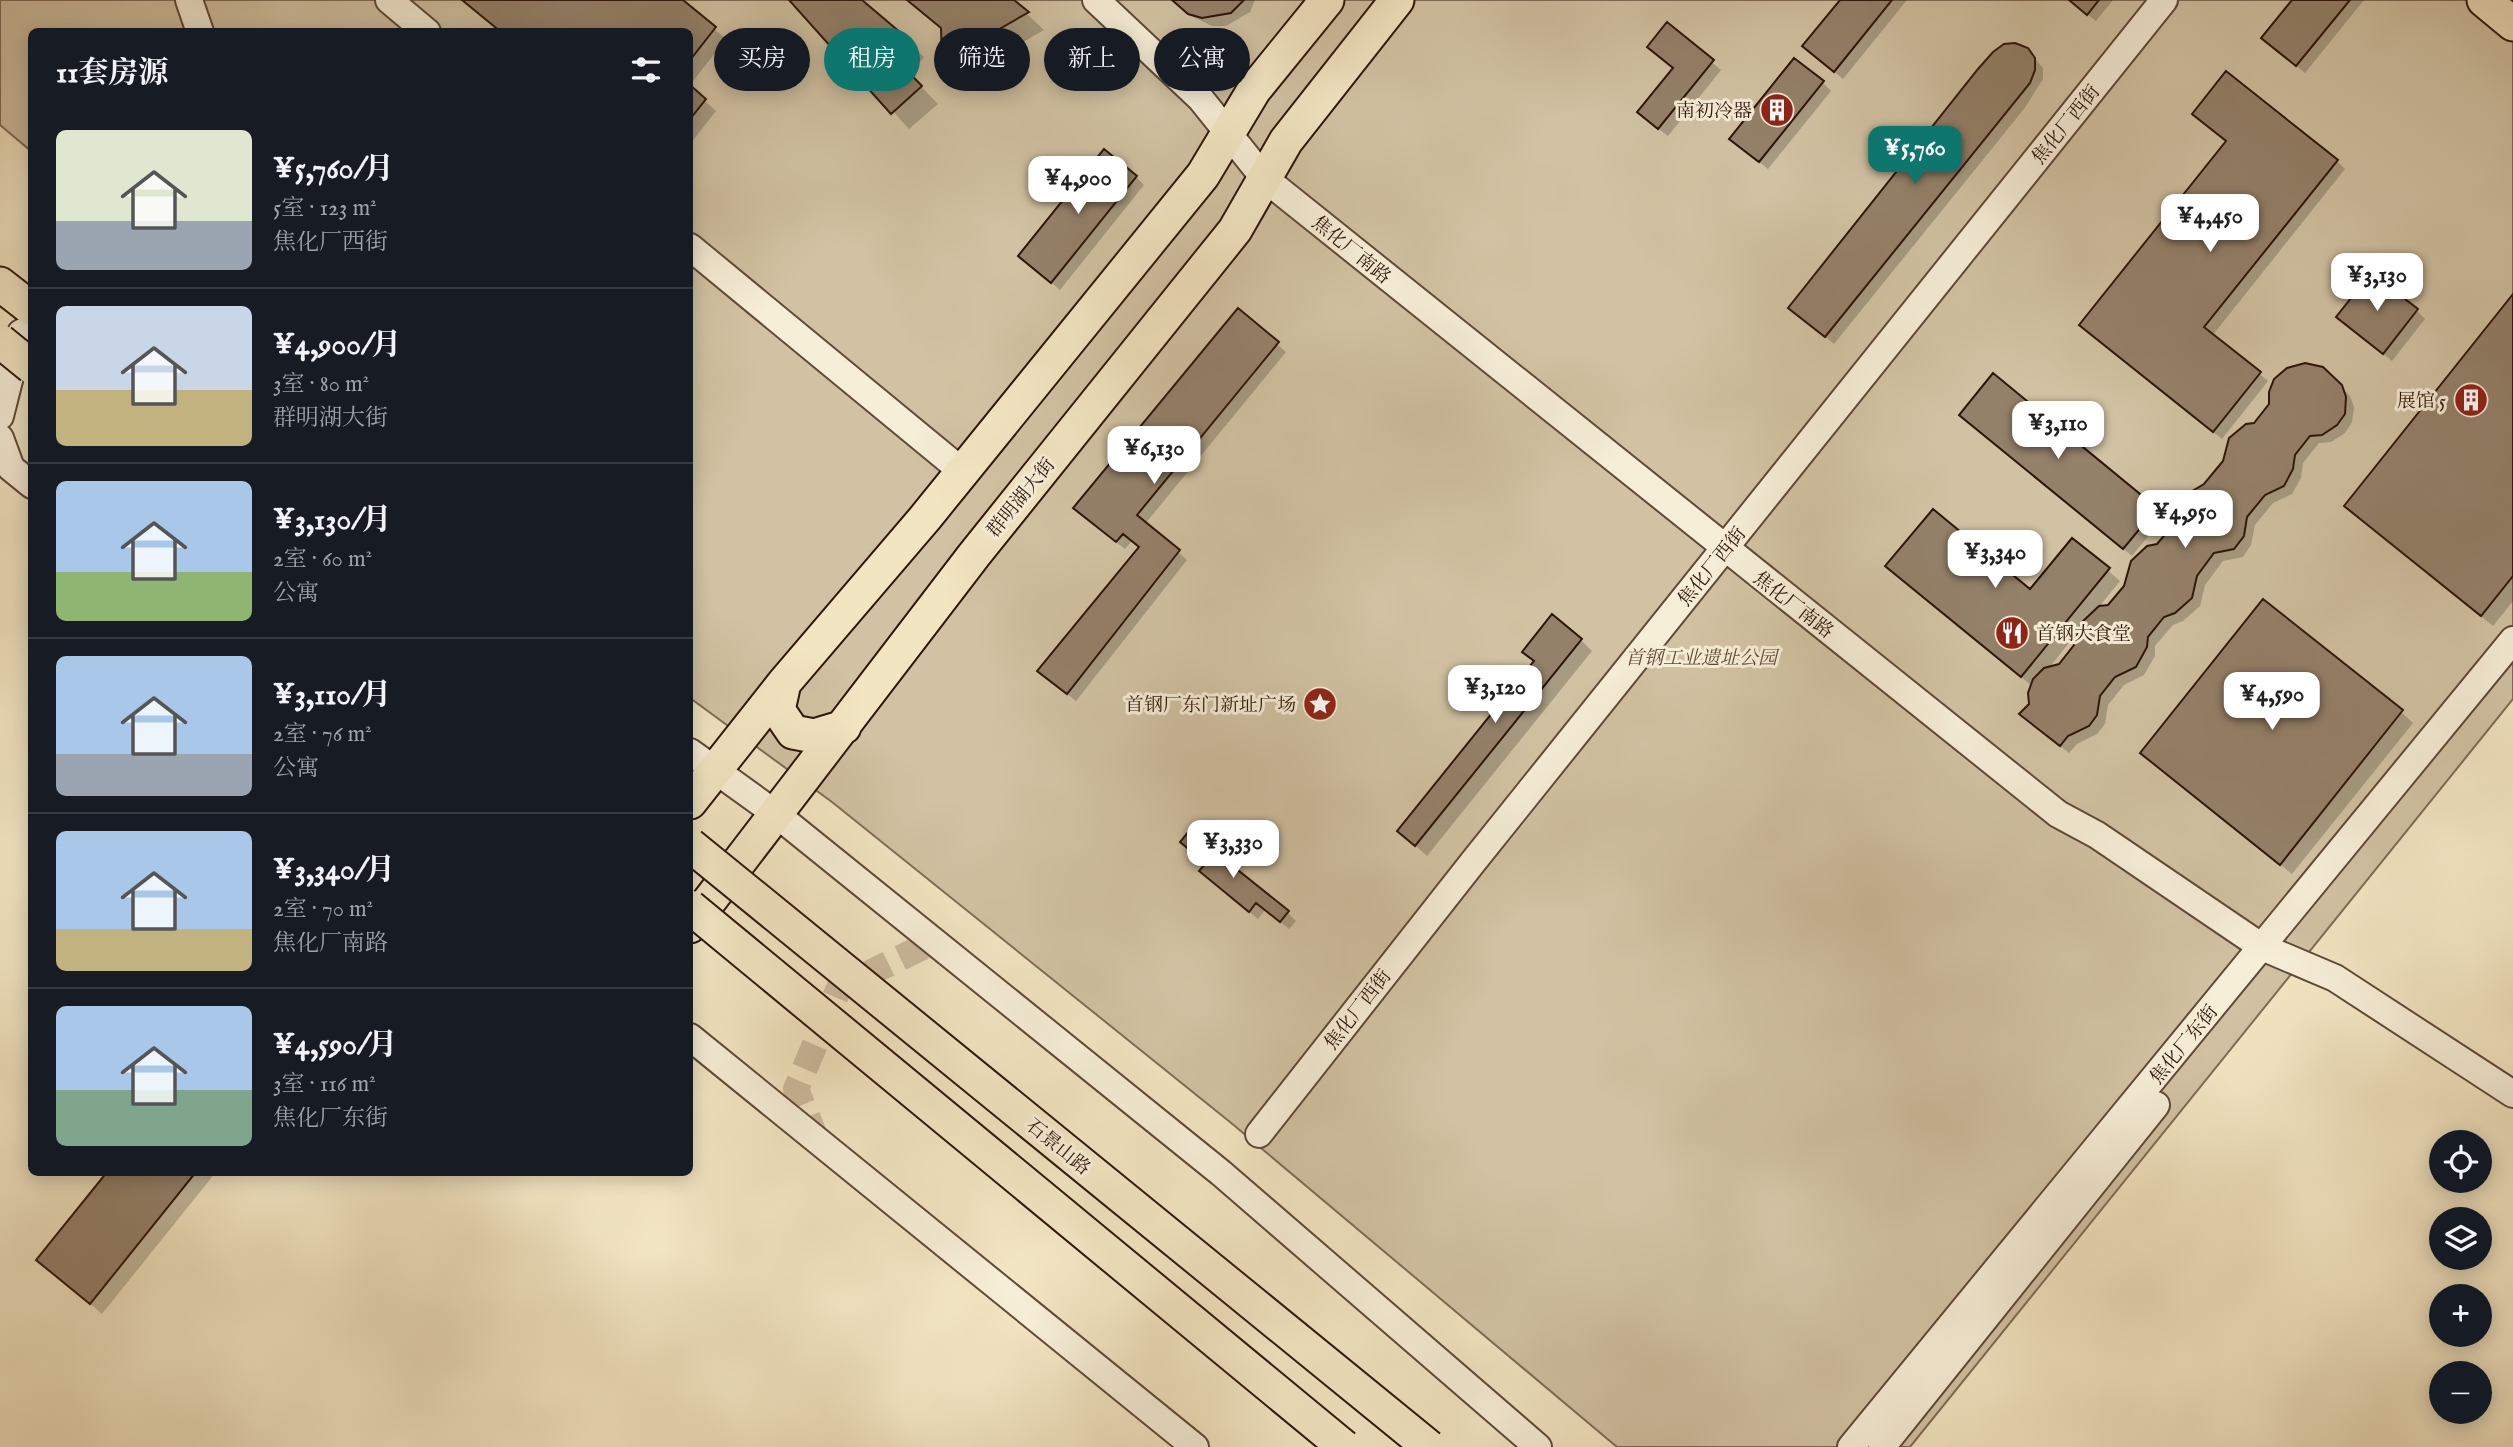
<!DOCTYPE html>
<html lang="zh">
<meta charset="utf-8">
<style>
body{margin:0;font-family:"IM FELL English","Noto Serif SC",serif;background:#20242c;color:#f1f3f6;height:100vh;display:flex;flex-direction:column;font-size:26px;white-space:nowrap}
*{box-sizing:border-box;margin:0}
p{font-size:23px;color:#9ea1a6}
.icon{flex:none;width:38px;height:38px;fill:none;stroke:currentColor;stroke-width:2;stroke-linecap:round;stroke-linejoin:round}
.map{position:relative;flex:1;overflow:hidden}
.side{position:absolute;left:28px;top:28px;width:665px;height:1148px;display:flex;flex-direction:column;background:#171b24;border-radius:10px;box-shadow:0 4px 18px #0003}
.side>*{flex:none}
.guide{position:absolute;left:714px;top:28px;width:665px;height:63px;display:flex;gap:14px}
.buttons{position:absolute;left:2429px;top:1130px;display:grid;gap:14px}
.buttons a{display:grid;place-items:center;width:63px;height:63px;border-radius:50%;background:#171b24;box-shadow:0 4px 18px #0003;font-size:35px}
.price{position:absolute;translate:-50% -60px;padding:0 16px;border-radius:14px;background:#fff;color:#222;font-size:23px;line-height:46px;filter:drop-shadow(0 2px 4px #0008)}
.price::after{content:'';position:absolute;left:50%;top:42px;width:21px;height:16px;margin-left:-10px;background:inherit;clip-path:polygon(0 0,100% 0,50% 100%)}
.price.selected{background:#0f766e;color:#fff}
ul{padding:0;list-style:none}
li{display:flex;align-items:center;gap:21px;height:175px;padding:0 28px}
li+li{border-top:2px solid #363941}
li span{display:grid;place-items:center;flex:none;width:196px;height:140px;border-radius:10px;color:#555}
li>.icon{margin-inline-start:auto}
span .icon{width:84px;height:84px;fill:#fffc;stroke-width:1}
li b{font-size:30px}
h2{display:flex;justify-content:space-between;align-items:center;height:84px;padding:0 28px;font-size:30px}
.chip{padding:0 24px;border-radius:32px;background:#171b24;box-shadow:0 4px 18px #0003;font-size:24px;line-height:63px}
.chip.selected{background:#0f766e;color:#fff}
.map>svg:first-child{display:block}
</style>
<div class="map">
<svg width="2513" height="1447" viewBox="0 0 2513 1447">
<rect width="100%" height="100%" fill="#f2e5c2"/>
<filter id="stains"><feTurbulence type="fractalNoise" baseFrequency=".00286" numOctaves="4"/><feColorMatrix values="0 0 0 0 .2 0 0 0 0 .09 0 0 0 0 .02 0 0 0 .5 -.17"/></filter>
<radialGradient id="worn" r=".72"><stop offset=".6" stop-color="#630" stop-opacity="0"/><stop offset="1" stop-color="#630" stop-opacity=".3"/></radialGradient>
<path fill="#d1c2a3" stroke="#806c56" stroke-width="2" d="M0,0H2513V699L1910,1447H1617L1230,1122L832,802L690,698V32H32L31,151L0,125Z"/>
<path fill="#0003" fill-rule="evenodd" d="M462,0H680L726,39L690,85V32H501Z
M792,0H859L924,57L910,75L938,104L909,129Z
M906,0H1012L1044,30L960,78L944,61L943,30Z
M1174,0H1255L1250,12L1226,26H1212L1187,14Z
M1842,0H1907L1843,79L1813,55Z
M2069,0H2113L2096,21Z
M2295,0H2364L2305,73L2272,46Z
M1667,24L1721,70L1668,136L1648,121L1675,69Z
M2027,49L2043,68V79L2024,109L1834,344L1790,308Z
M1823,83L1831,91L1768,169L1740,147Z
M690,88L716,111L690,144Z
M2203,122L2337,161L2345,169L2212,336L2268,381L2222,439L2089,333L2227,142Z
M1136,177L1144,185L1060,290L1029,264Z
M2513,297V601L2493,626L2346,506Z
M1238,311L1286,352L1145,524L1187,560L1076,701L1039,671L1140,548L1132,541L1125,549L1083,516Z
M2417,311L2425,319L2392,361L2338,317Z
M2322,369L2350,396L2354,407L2352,422L2345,433L2331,442L2319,443L2303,463L2301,478L2292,494L2273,503L2255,525L2251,545L2243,557L2223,561L2205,585L2200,606L2183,621L2173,625L2155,646V656L2144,675L2124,685L2108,705L2105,724L2097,734L2077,744L2069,753L2030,722L2032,686L1888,566L2031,591L2073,540L2120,581L2098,608L2109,606L2255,425ZM2081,628L2076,646L2060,666L2048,669Z
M1969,423L2156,509L2164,517L2132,556Z
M1581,640L1592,651L1427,856L1399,831L1535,662L1524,652Z
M2401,712L2413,723L2292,874L2142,753Z
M1190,833L1288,913L1296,921L1289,929L1265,910L1258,919L1210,880L1208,863Z
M110,1172H216L102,1314L39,1260Z"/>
<path fill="#94816a" stroke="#2e150a" stroke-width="2" d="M462,0H683L716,27L690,60V32H501Z
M789,0H862L908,39L894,57L922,86L891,114Z
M907,0H1014L1029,12L942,62L941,28Z
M1172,0H1244L1231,13L1202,18L1188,14Z
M1840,0H1892L1834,72L1802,46Z
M2069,0H2099L2087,15Z
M2292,0H2350L2296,66L2261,38Z
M1667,22L1714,60L1658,129L1637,112L1673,68L1647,47Z
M2015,43L2028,48L2035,58V70L2030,83L1825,337L1788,308L1978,69L1993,52L2004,44Z
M1794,58L1824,81L1759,162L1729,139Z
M2226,71L2338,160L2204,327L2261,372L2213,432L2079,325L2226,141L2192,114Z
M690,85L706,99L690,119Z
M1104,149L1137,176L1051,283L1018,256Z
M2371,273L2418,309L2383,354L2336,317Z
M2513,294V576L2481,616L2344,506Z
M1238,308L1279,342L1137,515L1180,550L1067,694L1037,671L1139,547L1123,534L1116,542L1073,508Z
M2305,363L2323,367L2342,385L2346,397L2345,414L2337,425L2322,435L2310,436L2295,455L2293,469L2284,486L2265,495L2247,517L2244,536L2234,549L2214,553L2197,576L2192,598L2175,613L2164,617L2148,637L2147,647L2136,667L2115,677L2100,696L2097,715L2089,726L2068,736L2060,746L2019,714L2029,704L2028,693L2033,679L2044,668L2059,664L2074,645L2081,623L2099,606L2108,605L2124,586L2131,561L2147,546L2157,544L2174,524L2176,507L2184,496L2204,484L2223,461L2229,438L2246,424L2254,423L2269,404V392L2274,379L2287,368Z
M1993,373L2157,508L2123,549L1959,415Z
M1933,509L2030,589L2072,538L2110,568L2021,677L1885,566Z
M2263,599L2403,710L2280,865L2140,753Z
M1552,614L1582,639L1415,846L1397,831L1534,661L1522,652Z
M1189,831L1289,911L1280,922L1256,903L1249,912L1199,871L1206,863L1180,842Z
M107,1172H196L90,1304L36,1260Z"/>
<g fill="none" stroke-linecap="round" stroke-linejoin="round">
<path stroke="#cbbb9d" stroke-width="26" stroke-dasharray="26 13" stroke-linecap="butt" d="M817,1141L796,1089L839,988L935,941"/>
<g stroke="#5f4938" stroke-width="30">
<path id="minor" d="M189,0L200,32
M389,0L427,32
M1096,0L1200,98L1264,178L2058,814L2097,835L2262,947L2335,978L2513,1094
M690,247L963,472
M0,416L21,333L32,327
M0,438L11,468L32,485
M690,752L776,814L1221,1173L1538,1447
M690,1037L1195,1447
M1259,1134L1473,862L2164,0
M1851,1447L2513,640
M1882,1447L2156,1105"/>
</g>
<g stroke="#2e150a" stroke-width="37">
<path id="major" d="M2484,0L2513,24
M0,284L32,309
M784,683L778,710L793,732L814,736L844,727
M690,802L784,683L925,518L1203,175L1254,90L1327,0
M690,926L974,555L1235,230L1286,141L1397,0"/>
</g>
<use href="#minor" stroke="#f7eed7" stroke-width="26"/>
<use href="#major" stroke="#f2e5c2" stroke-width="33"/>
<g stroke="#2e150a" stroke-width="37" stroke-linecap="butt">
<path id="major-bridge" d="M0,341L32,367
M690,845L1429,1447
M690,907L1344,1447"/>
</g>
<use href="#major-bridge" stroke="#f2e5c2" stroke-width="33"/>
</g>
<defs>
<g id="building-disc" transform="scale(1.75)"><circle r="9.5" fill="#8f2418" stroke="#f7eed7"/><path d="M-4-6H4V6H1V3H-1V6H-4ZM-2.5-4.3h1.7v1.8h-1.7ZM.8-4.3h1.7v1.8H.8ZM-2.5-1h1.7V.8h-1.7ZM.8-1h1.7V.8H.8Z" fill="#fff"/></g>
<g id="restaurant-disc" transform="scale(1.75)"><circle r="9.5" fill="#8f2418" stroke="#f7eed7"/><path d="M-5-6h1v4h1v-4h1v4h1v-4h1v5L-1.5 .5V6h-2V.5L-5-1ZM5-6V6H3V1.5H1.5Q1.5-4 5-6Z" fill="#fff"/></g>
<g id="sight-disc" transform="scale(1.75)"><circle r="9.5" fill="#8f2418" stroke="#f7eed7"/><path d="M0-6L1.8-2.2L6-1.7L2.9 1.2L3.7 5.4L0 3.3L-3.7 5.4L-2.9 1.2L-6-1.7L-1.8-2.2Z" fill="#fff"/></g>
</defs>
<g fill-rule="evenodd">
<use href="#building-disc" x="1777" y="110"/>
<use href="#building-disc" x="2471" y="400"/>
<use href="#restaurant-disc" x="2012" y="633"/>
<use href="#sight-disc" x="1320" y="704"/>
</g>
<g text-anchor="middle" stroke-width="6" stroke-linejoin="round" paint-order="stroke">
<g font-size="19" fill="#2e150a" stroke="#f7eed7" text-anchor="end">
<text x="1752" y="117">南初冷器</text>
<text x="2446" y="407">展馆 5</text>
<text x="2036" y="640" text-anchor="start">首钢大食堂</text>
<text x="1296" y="711">首钢厂东门新址广场</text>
</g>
<g font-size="19" fill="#2e150a" stroke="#f7eed7">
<text transform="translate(2065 124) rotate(-51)" y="7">焦化厂西街</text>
<text transform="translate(1352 249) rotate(39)" y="7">焦化厂南路</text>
<text transform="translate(1020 497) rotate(-51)" y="7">群明湖大街</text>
<text transform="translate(1711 566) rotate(-51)" y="7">焦化厂西街</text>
<text transform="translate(1794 604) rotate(38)" y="7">焦化厂南路</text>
<text transform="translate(1357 1009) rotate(-52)" y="7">焦化厂西街</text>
<text transform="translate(2183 1044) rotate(-51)" y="7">焦化厂东街</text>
<text transform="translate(1059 1146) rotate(39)" y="7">石景山路</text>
</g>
<g font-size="19" font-style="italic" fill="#5f4938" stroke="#f7eed7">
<text x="1701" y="664">首钢工业遗址公园</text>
</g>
</g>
<rect width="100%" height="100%" filter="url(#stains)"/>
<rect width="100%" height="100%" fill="url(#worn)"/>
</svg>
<div class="buttons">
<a><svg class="icon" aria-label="locate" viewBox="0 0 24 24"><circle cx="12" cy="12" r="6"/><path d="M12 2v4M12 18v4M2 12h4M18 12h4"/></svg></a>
<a><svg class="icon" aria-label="layers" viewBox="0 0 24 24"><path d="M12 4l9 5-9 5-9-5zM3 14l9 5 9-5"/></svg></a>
<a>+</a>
<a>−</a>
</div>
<b class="price selected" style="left:1915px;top:186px">¥5,760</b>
<b class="price" style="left:1078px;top:216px">¥4,900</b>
<b class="price" style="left:2210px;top:254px">¥4,450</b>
<b class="price" style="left:2377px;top:313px">¥3,130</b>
<b class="price" style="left:2058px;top:461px">¥3,110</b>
<b class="price" style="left:1154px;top:486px">¥6,130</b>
<b class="price" style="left:2185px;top:550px">¥4,950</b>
<b class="price" style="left:1995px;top:590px">¥3,340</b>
<b class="price" style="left:1495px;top:725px">¥3,120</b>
<b class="price" style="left:2272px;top:732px">¥4,590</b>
<b class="price" style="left:1233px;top:880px">¥3,330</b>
<div class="guide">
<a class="chip">买房</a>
<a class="chip selected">租房</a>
<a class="chip">筛选</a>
<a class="chip">新上</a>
<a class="chip">公寓</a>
</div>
<section class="side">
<h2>11套房源<svg class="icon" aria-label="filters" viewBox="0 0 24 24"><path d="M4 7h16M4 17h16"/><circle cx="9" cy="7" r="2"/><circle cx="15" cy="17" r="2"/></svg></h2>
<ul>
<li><span style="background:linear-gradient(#dfe7d0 65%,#9aa5b1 0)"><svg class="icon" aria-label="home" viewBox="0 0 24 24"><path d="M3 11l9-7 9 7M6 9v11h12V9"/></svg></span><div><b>¥5,760/月</b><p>5室 · 123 m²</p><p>焦化厂西街</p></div></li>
<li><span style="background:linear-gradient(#c9d6e8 60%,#c2b280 0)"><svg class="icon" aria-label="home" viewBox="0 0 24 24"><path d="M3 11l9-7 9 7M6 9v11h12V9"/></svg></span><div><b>¥4,900/月</b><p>3室 · 80 m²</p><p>群明湖大街</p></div></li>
<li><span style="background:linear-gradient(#a9c7e8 65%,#8fb573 0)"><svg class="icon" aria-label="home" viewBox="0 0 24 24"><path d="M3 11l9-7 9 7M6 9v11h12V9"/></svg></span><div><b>¥3,130/月</b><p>2室 · 60 m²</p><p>公寓</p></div></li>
<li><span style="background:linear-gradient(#a9c7e8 70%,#9aa5b1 0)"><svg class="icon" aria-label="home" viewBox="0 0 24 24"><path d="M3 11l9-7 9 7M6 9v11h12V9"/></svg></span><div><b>¥3,110/月</b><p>2室 · 76 m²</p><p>公寓</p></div></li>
<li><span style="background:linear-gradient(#a9c7e8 70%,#c2b280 0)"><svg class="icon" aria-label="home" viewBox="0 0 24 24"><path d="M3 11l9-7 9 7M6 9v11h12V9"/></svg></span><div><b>¥3,340/月</b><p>2室 · 70 m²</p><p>焦化厂南路</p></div></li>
<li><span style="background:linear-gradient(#a9c7e8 60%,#7fa58c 0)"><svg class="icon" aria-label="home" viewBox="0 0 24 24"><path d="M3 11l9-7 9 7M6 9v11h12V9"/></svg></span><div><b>¥4,590/月</b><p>3室 · 116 m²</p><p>焦化厂东街</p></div></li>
</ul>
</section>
</div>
